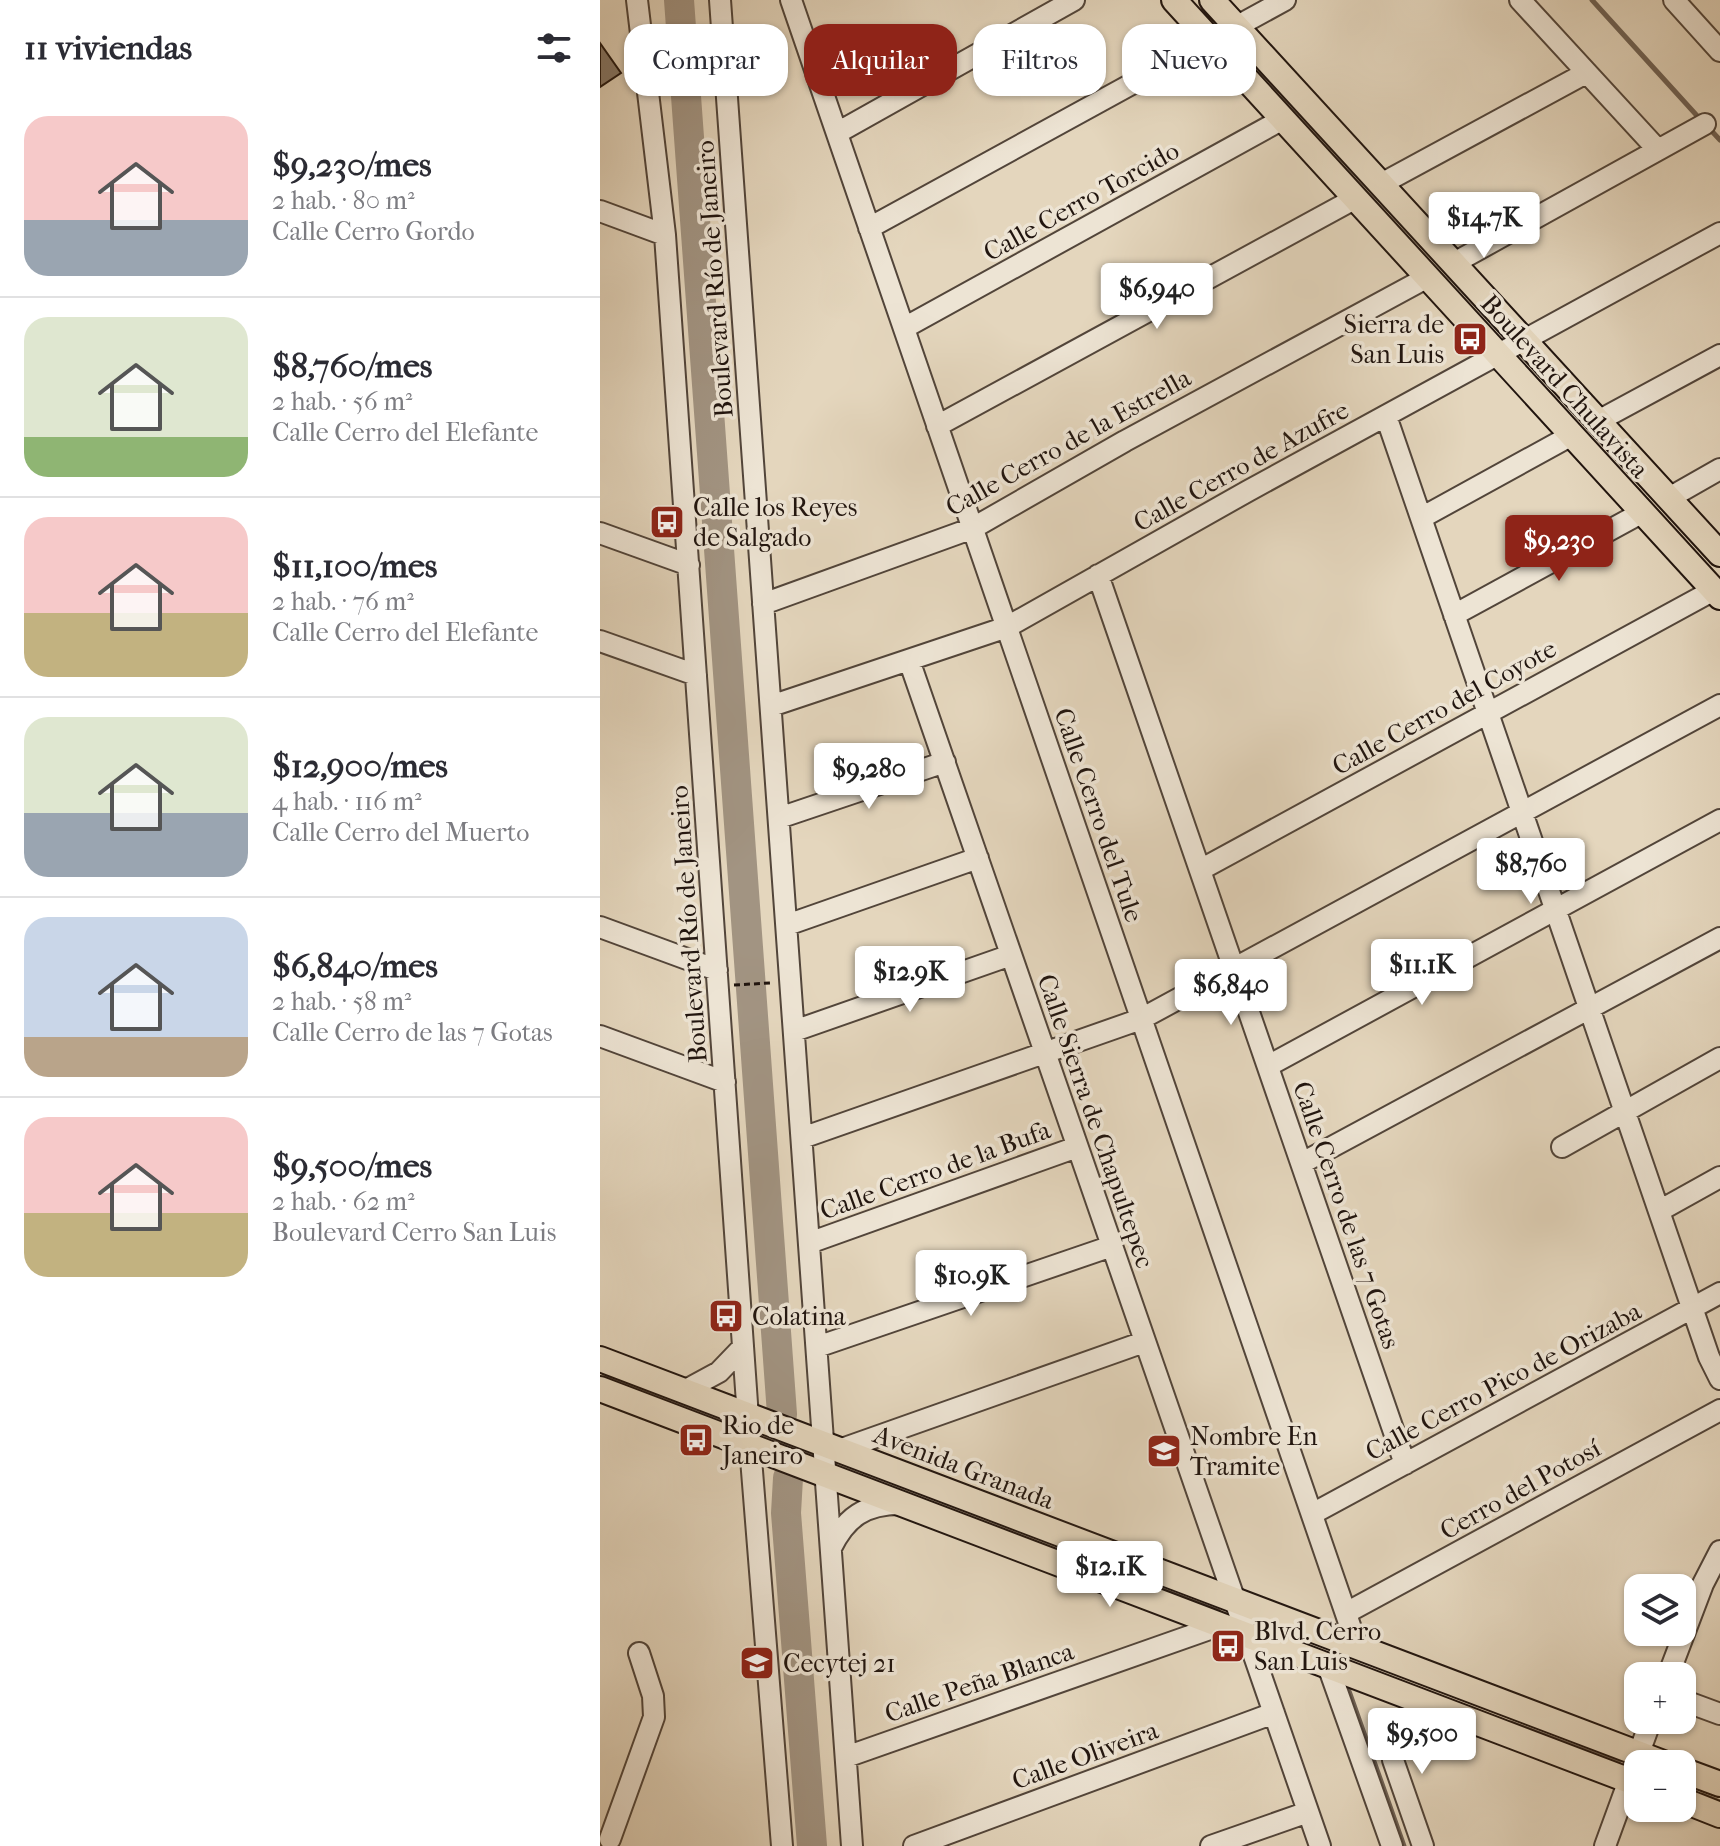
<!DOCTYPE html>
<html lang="es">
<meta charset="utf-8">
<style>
body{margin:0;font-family:"IM FELL French Canon",serif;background:#f7f7f7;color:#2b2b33;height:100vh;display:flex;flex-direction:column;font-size:30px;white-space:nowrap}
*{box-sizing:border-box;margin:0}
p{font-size:26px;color:#7c7c81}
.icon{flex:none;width:44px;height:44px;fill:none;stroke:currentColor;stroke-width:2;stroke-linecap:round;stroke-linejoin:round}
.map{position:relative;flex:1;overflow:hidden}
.details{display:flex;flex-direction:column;background:#fff;width:600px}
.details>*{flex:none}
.hud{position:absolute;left:24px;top:24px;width:760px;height:72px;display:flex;gap:16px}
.buttons{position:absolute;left:1024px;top:1574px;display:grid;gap:16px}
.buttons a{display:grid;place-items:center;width:72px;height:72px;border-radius:16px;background:#fff;box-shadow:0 2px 6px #0004;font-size:40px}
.price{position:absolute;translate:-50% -68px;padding:0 18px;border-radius:8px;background:#fff;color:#222;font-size:26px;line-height:52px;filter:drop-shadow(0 2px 4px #0008)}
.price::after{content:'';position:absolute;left:50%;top:48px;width:24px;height:18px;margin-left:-12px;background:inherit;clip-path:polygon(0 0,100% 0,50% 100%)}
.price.on{background:#8f2418;color:#fff}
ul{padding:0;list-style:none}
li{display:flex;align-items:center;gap:24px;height:200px;padding:0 24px}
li+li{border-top:2px solid #e1e1e2}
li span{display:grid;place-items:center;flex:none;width:224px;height:160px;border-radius:24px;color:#555}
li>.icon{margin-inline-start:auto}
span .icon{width:96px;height:96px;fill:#fffc;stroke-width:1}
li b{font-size:34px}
h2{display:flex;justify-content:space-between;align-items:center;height:96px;padding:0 24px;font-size:34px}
.tag{padding:0 28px;border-radius:24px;background:#fff;box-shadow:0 2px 6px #0004;font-size:28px;line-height:72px}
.tag.on{background:#8f2418;color:#fff}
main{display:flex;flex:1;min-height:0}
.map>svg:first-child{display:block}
</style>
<main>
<section class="details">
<h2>11 viviendas<svg class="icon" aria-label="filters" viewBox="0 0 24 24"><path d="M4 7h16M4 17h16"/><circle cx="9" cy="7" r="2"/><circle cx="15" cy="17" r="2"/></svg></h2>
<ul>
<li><span style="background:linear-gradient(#f6c9c9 65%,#9aa5b1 0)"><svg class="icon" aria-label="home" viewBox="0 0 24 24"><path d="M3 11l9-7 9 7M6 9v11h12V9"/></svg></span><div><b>$9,230/mes</b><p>2 hab. · 80 m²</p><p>Calle Cerro Gordo</p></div></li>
<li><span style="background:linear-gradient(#dfe7d0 75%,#8fb573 0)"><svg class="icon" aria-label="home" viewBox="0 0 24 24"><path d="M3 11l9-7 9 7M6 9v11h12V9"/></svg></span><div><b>$8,760/mes</b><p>2 hab. · 56 m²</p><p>Calle Cerro del Elefante</p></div></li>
<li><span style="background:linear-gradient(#f6c9c9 60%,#c2b280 0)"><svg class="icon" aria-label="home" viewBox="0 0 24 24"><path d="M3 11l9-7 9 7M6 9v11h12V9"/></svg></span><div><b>$11,100/mes</b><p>2 hab. · 76 m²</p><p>Calle Cerro del Elefante</p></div></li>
<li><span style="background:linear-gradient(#dfe7d0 60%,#9aa5b1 0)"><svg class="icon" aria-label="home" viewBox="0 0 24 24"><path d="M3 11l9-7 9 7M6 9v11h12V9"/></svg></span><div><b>$12,900/mes</b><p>4 hab. · 116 m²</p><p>Calle Cerro del Muerto</p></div></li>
<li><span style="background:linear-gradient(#c9d6e8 75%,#b9a48a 0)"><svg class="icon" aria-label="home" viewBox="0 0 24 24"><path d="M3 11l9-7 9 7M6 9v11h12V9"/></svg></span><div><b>$6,840/mes</b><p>2 hab. · 58 m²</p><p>Calle Cerro de las 7 Gotas</p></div></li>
<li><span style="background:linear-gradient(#f6c9c9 60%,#c2b280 0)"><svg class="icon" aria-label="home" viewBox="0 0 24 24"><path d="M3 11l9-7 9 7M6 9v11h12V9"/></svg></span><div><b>$9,500/mes</b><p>2 hab. · 62 m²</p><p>Boulevard Cerro San Luis</p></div></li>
</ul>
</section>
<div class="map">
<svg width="1120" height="1846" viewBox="0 0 1120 1846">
<rect width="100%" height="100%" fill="#e4d6bd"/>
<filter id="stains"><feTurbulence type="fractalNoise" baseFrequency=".0025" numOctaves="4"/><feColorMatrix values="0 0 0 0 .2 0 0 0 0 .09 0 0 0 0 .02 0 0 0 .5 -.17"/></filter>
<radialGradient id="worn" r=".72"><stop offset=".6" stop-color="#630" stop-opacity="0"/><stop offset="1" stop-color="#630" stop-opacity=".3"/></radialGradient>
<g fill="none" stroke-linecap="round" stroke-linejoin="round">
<path stroke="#6e6154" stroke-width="5" d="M992,0L1100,119
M1107,126L1120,140
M469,1555L618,1611
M749,1691L804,1846
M911,1723L1019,1763
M1102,1795L1120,1802"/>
<path stroke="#a29482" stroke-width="30" d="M79,0L182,1414
M189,1444L199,1451L191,1455
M188,1478L186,1513L212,1846"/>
</g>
<path fill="#867969" stroke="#21150f" stroke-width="2" d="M0,43L21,73L0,87Z"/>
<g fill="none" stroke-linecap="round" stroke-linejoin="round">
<g stroke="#52453a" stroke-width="24">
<path id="minor" d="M37,0L65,235L150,1446L182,1846
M120,0L252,1846
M191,0L757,1646
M920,0L1058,150
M1074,0L1120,51
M237,133L474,0
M781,184L986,73
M0,211L65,235
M269,228L685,0
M854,263L1105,124
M304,328L683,119
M786,416L1109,1357L1120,1379
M998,421L1120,355
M337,426L756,198
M1069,498L1120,469
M821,518L972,435
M0,533L89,565
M498,575L805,1464
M163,604L373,528L525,441L828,277
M854,615L1043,512
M0,641L96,675
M309,660L720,1846
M171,706L407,627L648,491L1120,233
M179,818L345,762
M600,870L1114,590
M187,925L378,858
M0,927L117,970
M194,1031L411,955
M0,1036L125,1082
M668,1066L1120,820
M202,1138L541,1019L1120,705
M962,1147L1120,1058
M702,1163L1120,938
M1059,1211L1120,1177
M209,1243L477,1147
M217,1347L512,1246
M84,1391L119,1372L143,1347
M239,1450L544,1342
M712,1514L1120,1293
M231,1548C246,1517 265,1504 300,1504
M746,1613L1120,1410
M728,1666L792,1846
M1068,1676L1103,1584L1120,1551
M1082,1700L1120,1714
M246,1757L621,1625
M10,1839L54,1717L53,1696L39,1653
M314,1846L674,1713
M611,1846L708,1812
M823,1846L793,1760L792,1745L795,1734L801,1724L811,1717L822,1711L841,1709
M1005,1846L1051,1720"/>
</g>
<g stroke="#21150f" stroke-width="28">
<path id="major" d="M574,0L1120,597
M612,0L1120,554
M0,1359L1066,1764
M0,1389L1038,1784
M1082,1770L1120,1784
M1082,1800L1120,1815"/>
</g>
<path stroke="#21150f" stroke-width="3" stroke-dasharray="6 4" stroke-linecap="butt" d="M134,985L170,983"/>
<use href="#minor" stroke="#ede4d4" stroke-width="20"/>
<use href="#major" stroke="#e4d6bd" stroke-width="24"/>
</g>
<defs>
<g id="bus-square" transform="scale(1.8)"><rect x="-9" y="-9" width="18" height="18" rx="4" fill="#8f2418" stroke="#ede4d4"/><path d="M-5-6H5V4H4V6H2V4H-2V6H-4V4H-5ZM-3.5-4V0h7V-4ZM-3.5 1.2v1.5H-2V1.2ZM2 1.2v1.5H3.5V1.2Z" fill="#fff"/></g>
<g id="school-square" transform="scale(1.8)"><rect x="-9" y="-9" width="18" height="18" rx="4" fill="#8f2418" stroke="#ede4d4"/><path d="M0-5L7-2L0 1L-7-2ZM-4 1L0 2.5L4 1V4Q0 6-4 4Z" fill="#fff"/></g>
<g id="university-square" transform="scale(1.8)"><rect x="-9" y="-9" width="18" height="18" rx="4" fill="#8f2418" stroke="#ede4d4"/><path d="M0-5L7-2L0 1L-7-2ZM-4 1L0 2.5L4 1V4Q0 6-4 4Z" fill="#fff"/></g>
</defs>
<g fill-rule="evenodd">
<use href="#bus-square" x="870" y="339"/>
<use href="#bus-square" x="67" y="522"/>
<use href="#bus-square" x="126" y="1316"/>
<use href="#bus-square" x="96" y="1440"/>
<use href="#school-square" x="564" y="1451"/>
<use href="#bus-square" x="628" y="1646"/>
<use href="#university-square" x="157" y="1663"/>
</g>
<g text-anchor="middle" stroke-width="7" stroke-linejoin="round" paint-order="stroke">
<g font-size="26" fill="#21150f" stroke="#ede4d4">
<text transform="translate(481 201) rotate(-29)" y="9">Calle Cerro Torcido</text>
<text transform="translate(114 279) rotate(-94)" y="9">Boulevard Río de Janeiro</text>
<text transform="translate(965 386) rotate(48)" y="9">Boulevard Chulavista</text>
<text transform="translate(468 442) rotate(-29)" y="9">Calle Cerro de la Estrella</text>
<text transform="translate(641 466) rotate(-29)" y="9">Calle Cerro de Azufre</text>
<text transform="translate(844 707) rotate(-29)" y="9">Calle Cerro del Coyote</text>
<text transform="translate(499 815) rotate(71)" y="9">Calle Cerro del Tule</text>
<text transform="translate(88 924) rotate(-94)" y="9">Boulevard Río de Janeiro</text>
<text transform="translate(496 1121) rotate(71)" y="9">Calle Sierra de Chapultepec</text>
<text transform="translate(335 1170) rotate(-20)" y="9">Calle Cerro de la Bufa</text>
<text transform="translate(747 1215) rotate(71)" y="9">Calle Cerro de las 7 Gotas</text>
<text transform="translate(903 1381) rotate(-28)" y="9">Calle Cerro Pico de Orizaba</text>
<text transform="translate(364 1467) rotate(21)" y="9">Avenida Granada</text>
<text transform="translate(920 1489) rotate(-29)" y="9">Cerro del Potosí</text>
<text transform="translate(379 1682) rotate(-19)" y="9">Calle Peña Blanca</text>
<text transform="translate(485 1755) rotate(-20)" y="9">Calle Oliveira</text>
</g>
<g font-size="26" fill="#21150f" stroke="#ede4d4" text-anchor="start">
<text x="844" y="333" text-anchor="end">Sierra de<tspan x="844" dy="30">San Luis</tspan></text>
<text x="93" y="516">Calle los Reyes<tspan x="93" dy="30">de Salgado</tspan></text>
<text x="152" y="1325">Colatina</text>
<text x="122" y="1434">Rio de<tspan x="122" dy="30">Janeiro</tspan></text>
<text x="590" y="1445">Nombre En<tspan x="590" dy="30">Tramite</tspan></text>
<text x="654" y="1640">Blvd. Cerro<tspan x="654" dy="30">San Luis</tspan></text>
<text x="183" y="1672">Cecytej 21</text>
</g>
</g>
<rect width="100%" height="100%" filter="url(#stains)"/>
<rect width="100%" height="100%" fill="url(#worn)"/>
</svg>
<div class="buttons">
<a><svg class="icon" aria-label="layers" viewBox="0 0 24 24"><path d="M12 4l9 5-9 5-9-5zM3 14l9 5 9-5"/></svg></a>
<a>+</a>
<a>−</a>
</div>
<b class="price" style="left:884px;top:260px">$14.7K</b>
<b class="price" style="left:557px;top:331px">$6,940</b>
<b class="price on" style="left:959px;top:583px">$9,230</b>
<b class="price" style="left:269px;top:811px">$9,280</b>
<b class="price" style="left:931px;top:906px">$8,760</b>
<b class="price" style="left:822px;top:1007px">$11.1K</b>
<b class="price" style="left:310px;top:1014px">$12.9K</b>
<b class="price" style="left:631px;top:1027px">$6,840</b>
<b class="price" style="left:371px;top:1318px">$10.9K</b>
<b class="price" style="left:510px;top:1609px">$12.1K</b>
<b class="price" style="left:822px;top:1776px">$9,500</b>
<div class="hud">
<a class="tag">Comprar</a>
<a class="tag on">Alquilar</a>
<a class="tag">Filtros</a>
<a class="tag">Nuevo</a>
</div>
</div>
</main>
